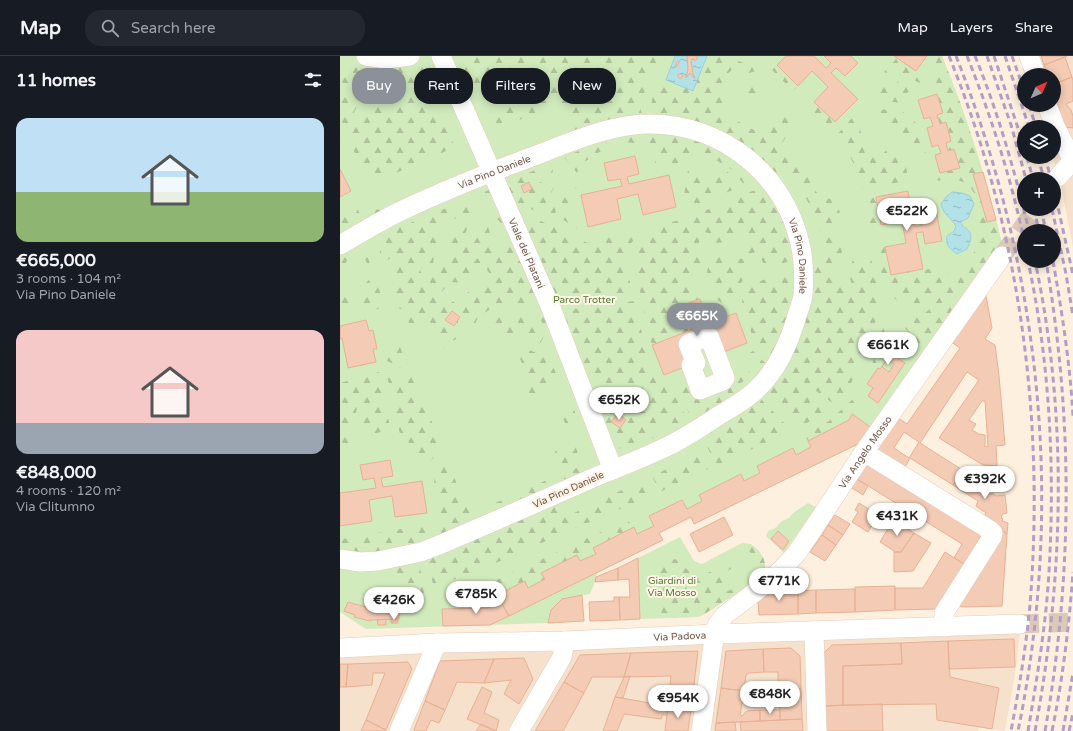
<!DOCTYPE html>
<meta charset="utf-8">
<style>
body{margin:0;font-family:"Varela Round",sans-serif;background:#242831;color:#f1f3f6;height:100vh;display:flex;flex-direction:column;font-size:15px;white-space:nowrap}
*{box-sizing:border-box;margin:0}
p{font-size:13px;color:#9ea1a6}
.icon{flex:none;width:22px;height:22px;fill:none;stroke:currentColor;stroke-width:2;stroke-linecap:round;stroke-linejoin:round}
.map{position:relative;flex:1;overflow:hidden}
.details{display:flex;flex-direction:column;background:#171b24;width:340px}
.details>*{flex:none}
.guide{position:absolute;left:12px;top:12px;width:380px;height:36px;display:flex;gap:8px}
.needle{width:26px;rotate:45deg}
.buttons{position:absolute;left:677px;top:12px;display:grid;gap:8px}
.buttons a{display:grid;place-items:center;width:44px;height:44px;border-radius:50%;background:#171b24;box-shadow:0 2px 10px #0003;font-size:20px}
.price{position:absolute;translate:-50% -34px;padding:0 9px;border-radius:14px;background:#fff;color:#222;font-size:13px;line-height:26px;filter:drop-shadow(0 1px 2px #0008)}
.price::after{content:'';position:absolute;left:50%;top:24px;width:12px;height:9px;margin-left:-6px;background:inherit;clip-path:polygon(0 0,100% 0,50% 100%)}
.price.selected{background:#8c9099;color:#fff}
ul{padding:0;list-style:none}
li{display:grid;align-content:center;gap:8px;height:212px;padding:0 16px}
li span{display:grid;place-items:center;height:124px;border-radius:12px;color:#555}
li>.icon{margin-inline-start:auto}
span .icon{width:72px;height:72px;fill:#fffc;stroke-width:1}
li b{font-size:17px}
h2{display:flex;justify-content:space-between;align-items:center;height:48px;padding:0 16px;font-size:17px}
.chip{padding:0 14px;border-radius:16px;background:#171b24;box-shadow:0 2px 10px #0003;font-size:14px;line-height:36px}
.chip.selected{background:#8c9099;color:#fff}
header{display:flex;align-items:center;gap:24px;box-sizing:border-box;height:56px;padding:0 20px;background:#171b24;border-bottom:1px solid #363941}
header strong{font-size:19px}
nav{display:flex;gap:22px;margin-inline-start:auto;font-size:14px}
.search{width:280px;height:36px;background:#242831;display:flex;align-items:center;gap:10px;box-sizing:border-box;padding:0 14px;border-radius:16px;color:#9ea1a6;font-size:15px}
main{display:flex;flex:1;min-height:0}
.map>svg:first-child{display:block}
</style>
<header>
<strong>Map</strong>
<div class="search"><svg class="icon" aria-label="search" viewBox="0 0 24 24"><circle cx="10" cy="10" r="6"/><path d="M15 15l6 6"/></svg>Search here</div>
<nav><a>Map</a><a>Layers</a><a>Share</a></nav>
</header>
<main>
<section class="details">
<h2>11 homes<svg class="icon" aria-label="filters" viewBox="0 0 24 24"><path d="M4 7h16M4 17h16"/><circle cx="9" cy="7" r="2"/><circle cx="15" cy="17" r="2"/></svg></h2>
<ul>
<li><span style="background:linear-gradient(#bfe0f5 60%,#8fb573 0)"><svg class="icon" aria-label="home" viewBox="0 0 24 24"><path d="M3 11l9-7 9 7M6 9v11h12V9"/></svg></span><div><b>€665,000</b><p>3 rooms · 104 m²</p><p>Via Pino Daniele</p></div></li>
<li><span style="background:linear-gradient(#f6c9c9 75%,#9aa5b1 0)"><svg class="icon" aria-label="home" viewBox="0 0 24 24"><path d="M3 11l9-7 9 7M6 9v11h12V9"/></svg></span><div><b>€848,000</b><p>4 rooms · 120 m²</p><p>Via Clitumno</p></div></li>
</ul>
</section>
<div class="map">
<svg width="733" height="675" viewBox="0 0 733 675">
<defs>
<pattern id="forest-firs" width="22" height="20" patternUnits="userSpaceOnUse"><rect width="22" height="20" fill="#d1ebbd"/><path d="M5 1l3.5 6h-7zM16 11l3.5 6h-7z" fill="#aec19b"/></pattern>
<pattern id="water-ripples" width="26" height="14" patternUnits="userSpaceOnUse"><rect width="26" height="14" fill="#b2e2e8"/><path d="M2 4q2-2 4 0t4 0M15 11q2-2 4 0t4 0" fill="none" stroke="#95babe"/></pattern>
</defs>
<rect width="100%" height="100%" fill="#fef0de"/>
<path fill="#f5e1cc" d="M680,0H733V191L721,130L713,101H714V71H704L697,49H714V19H686Z
M681,570L674,624L665,675L639,671L638,675H0V594Z"/>
<path fill="#d1ebbd" d="M0,0H602C627,61 647,124 662,188L522,386L354,468L350,461L319,477L323,484L257,517L255,526L250,538L222,543L211,554L208,567L26,573L0,556Z
M468,447L476,451L444,497L426,480L428,475L435,472L442,465L449,462L453,457Z
M340,481L354,505L362,508L402,487L411,488L418,494L423,501L425,511L424,515L421,519L402,534L363,559L358,561L300,563L298,502Z"/>
<path fill="url(#forest-firs)" d="M86,0L107,49L98,53L115,91L49,120L37,123L31,121L27,118L11,90V78L48,8L72,4Z
M117,0H322L303,39L300,50L303,63L235,79L221,46L158,73L142,34L134,37Z
M367,0H388L419,14L406,18L394,12L386,19L384,44L386,57L402,68L416,75L439,65L444,53L457,65L442,87L461,106L479,141L493,143L500,156L493,165L502,196L499,203L493,210L495,223L505,228L515,237L508,216L514,202L527,208L526,194L529,195L539,236L534,275L528,298L508,332L494,348L442,310L471,204L481,200L483,182L472,153L455,123L431,114L410,91L373,73L313,61C309,45 314,36 320,22L353,35Z
M589,0H602C627,61 647,124 662,188L586,294L572,292L562,294L560,286L569,277L552,257L571,263L582,260L594,249L635,195L638,184L641,150L638,142L627,127L620,125L586,124L597,108L601,117L619,111L614,93L608,95L606,87L611,85L606,66L600,68L597,59L603,57L597,38L599,36Z
M557,2L576,15L581,7L586,19L582,28L574,24L571,27L570,35L565,38H562L556,42L560,47L542,44L534,39L538,26L556,29L560,21L544,16Z
M16,8L37,12L4,76L0,94V27Z
M437,9L458,30L453,35L432,14Z
M415,30L423,32L419,48L406,49L404,32Z
M474,46L495,66L489,71L469,51Z
M532,53L560,54L572,62L577,69L589,108L579,98L572,86L550,72L546,67Z
M512,62L520,72L525,98L537,103L551,90L564,98L568,122L566,125L523,133L513,106L496,80Z
M309,73L369,86L410,115L417,126L403,127L391,113L357,93L348,98L343,107L316,109L311,89L276,85V80Z
M266,80L267,93L255,98L250,103L241,107L237,117L224,101L241,94Z
M211,107L213,116L203,120L200,126L214,132L211,137L205,135L206,141L216,149L215,163L167,143L161,129Z
M357,107L358,124L367,125L373,115L388,116L398,132L347,152L344,141L345,132V125L348,115Z
M232,127L238,131L228,136L234,162L241,175L222,163C219,150 217,142 223,130Z
M427,129L438,144L458,201L427,214L417,195L409,199L403,195L411,184L401,176L391,186L373,187L375,178L363,176L359,183V197L370,203L382,195L390,202L406,203V220L395,235L390,245L384,248L374,242L380,231L366,222L368,211L359,209L347,222L360,243L330,254L337,271L348,267L351,274L312,289L301,240L294,200V194L306,179L309,171L345,163Z
M154,132L205,248L169,249L149,254L138,261L135,268L125,261L119,282L110,286L104,292L97,285L92,268L85,262L76,270L69,267L64,254L57,252L56,239L50,217L58,209L51,202L41,207C40,200 39,191 41,185C45,174 60,170 70,167L133,141L129,161L112,163L98,177L102,190L95,195L93,207L80,213C85,232 84,235 100,247L109,243L118,249L126,246L124,239L151,221L147,213L139,212L125,227L112,226L101,236L91,231L88,219L102,208L113,202L107,188L116,170L129,165L125,179L133,207L139,201L134,187L138,180V169L145,163C150,174 152,186 157,198L168,187L161,167L154,160L147,147L144,136Z
M536,141L541,169L531,171L524,143Z
M19,151L41,154L0,180V159L11,153L14,161Z
M171,151L248,187L299,174V177L284,197L292,236L215,247Z
M535,190L545,191L551,219L596,212L608,217L591,241L581,248L572,251L567,252L554,242L545,231Z
M28,191L30,212L20,195Z
M3,198L8,202L3,214L0,215V200Z
M458,210L459,226L432,303L421,295L414,285L403,251L402,243L405,236L411,229Z
M34,219L44,248L38,253L25,259L17,250H0V234L7,228L18,246C21,232 24,228 34,219Z
M294,245L313,321L325,331L335,330L348,370L329,377L323,362L316,365L320,380L272,395L218,255Z
M208,257L217,282L211,285L198,258Z
M161,258L182,259L185,270L175,280L162,286L156,273L144,271C148,261 151,260 161,258Z
M198,268L203,282L199,290H191L187,281L190,272Z
M542,268L548,286L551,298L540,313L538,312L527,328L524,324C534,305 540,291 542,268Z
M51,289L60,290L67,311L59,312L46,304V298Z
M187,293L194,296L207,297L218,322C209,338 209,337 193,342L186,332L184,313L180,302L171,298L176,295Z
M413,295L427,309L421,319L408,298Z
M392,302L399,317L408,313L412,323L401,326L409,332L389,344L387,332L386,305Z
M46,315L59,322L64,323L71,320L100,384L101,393L86,410L77,409L68,385L62,384L59,374Z
M39,316L41,331L51,375H42L34,379L21,376L19,364L24,347L21,335L8,390L0,404V327Z
M438,317L488,353L482,358L460,371L423,334Z
M347,321L379,327L383,345L381,351L353,366C348,353 334,331 347,321Z
M417,339L451,374L377,410L360,377Z
M231,344L235,356L237,369L227,371L221,358Z
M512,344L517,347L509,364L468,385L465,380L489,365Z
M233,384L240,403L220,413L215,395Z
M361,397L368,413L320,436L312,420Z
M107,403L116,426L135,469L102,483L93,416L99,408Z
M244,409L248,420L227,429L222,418Z
M216,420L220,432L158,459L153,448Z
M305,423L312,439L121,522L93,528L87,501L221,445L232,458Z
M287,464L294,471L253,492L256,498L240,505L202,517L205,523L188,532L185,525L144,546L143,539L126,540L139,532Z
M90,468L95,485L81,492L2,499V483Z
M411,488C424,499 431,509 418,523L414,516L418,507L417,501L407,494Z
M395,501L399,508L379,520L388,535L394,532L397,537L363,559L358,561L321,562L322,548L317,510L327,505L336,503C342,509 348,516 356,518C368,521 385,507 395,501Z
M79,504L84,537L61,539L56,510Z"/>
<path fill="url(#water-ripples)" stroke="#98d2da" d="M335,0H347L348,13L346,21L350,17L355,22L352,16L353,14C350,11 351,7 352,3H357V0H367L353,35L326,24Z
M612,136L622,137L630,140L634,148L628,162L621,166L622,170C634,176 632,182 627,193L617,198C610,193 605,189 607,180L614,175L616,170C610,160 604,160 601,148L606,141Z"/>
<path fill="#f4cbb4" stroke="#e8b194" fill-rule="evenodd" d="M347,0H357V3L355,5L354,3H352L351,6L352,12L353,14L352,16L355,22L353,21L350,17L346,22L348,13Z
M446,0H474L486,12L491,7L484,0H511L518,7L505,20L496,12L491,17L518,43L495,66L474,46L488,31L472,15L458,30L437,9Z
M554,0H587L576,15Z
M701,0H727L704,9Z
M725,1L732,21L714,28V19H708L704,9Z
M337,5H340L337,10L335,11Z
M338,18H341L343,20L340,23L338,20Z
M732,21L733,25V45L726,48L731,54L733,60V72L724,71L714,38V28Z
M597,38L603,57L597,59L600,68L606,66L611,85L606,87L608,95L614,93L620,112L600,117L595,99L601,97L598,89L592,91L587,72L593,70L590,61L584,63L578,44Z
M295,100L299,118L287,121L289,128L329,119L336,151L303,159L298,138L277,143L281,163L248,171L241,139L282,130L280,123L268,125L264,107Z
M0,113L11,135L0,141Z
M643,116L656,164L647,166L633,118Z
M189,126L192,133L184,137L181,130Z
M568,135L575,171L582,169L580,157L596,154L602,185L585,188L583,176L576,177L583,213L551,219L545,191L566,187L562,165L541,169L536,141Z
M645,235L652,272L645,283L655,289L659,320L665,389L656,390L657,410L643,409L599,382L639,324L627,316L580,387L624,415L613,429L570,402L564,413L535,395L558,362L567,368L620,292L610,285ZM642,345H645L648,390L645,391V379L639,378L632,374L636,368L629,364ZM564,376L579,386L569,402L554,392Z
M360,243L366,260L355,265L357,271L396,257L407,287L376,299L369,280L348,288L355,307L324,319L312,289L351,274L348,267L337,271L330,254Z
M112,255L120,261L114,270L105,264Z
M26,264L29,275L33,274L37,293H33L36,306L8,312L2,282L0,283V270Z
M551,298L565,307L538,347L528,340L533,332L527,328L538,312L540,313Z
M547,304L554,308L549,316L542,311Z
M278,357L286,364L280,372L271,366Z
M512,358L532,372L522,386L354,468L351,461L319,477L323,484L169,560L157,539L185,525L188,532L205,523L201,517L237,499L240,505L256,498L253,492L294,471L297,478L314,470L309,460L342,444L347,453L362,445L359,439L401,418L404,425L420,417L417,410L453,392L456,399L471,391L468,385L509,364Z
M50,404L53,420L41,422L43,431L82,425L87,457L55,461L52,440L29,444L32,465L0,470V437L36,432L34,422L23,424L20,409Z
M529,405L643,476L624,508L614,502L622,488L517,423Z
M624,415L647,430L644,434L651,438L652,437L656,440L665,439L667,457L663,458L661,461L663,463L662,465L668,467L667,478L643,462L646,457L636,450L638,445L613,429Z
M517,423L528,430L523,439L512,432Z
M519,447L538,459L528,476L512,466L518,456L515,454Z
M495,459L510,468L503,479L488,469Z
M384,461L393,479L359,496L350,478Z
M553,464L574,477L561,496H554V495L540,486Z
M488,469L503,479L496,489L482,479Z
M662,474L667,478L662,550L625,551H621L620,549L619,544Z
M438,475L449,485L443,494L431,483Z
M574,477L591,487L573,515L554,516V496H561Z
M482,479L496,489L485,505L470,496Z
M605,496L624,508L597,553L555,554V532H583Z
M298,502L300,563L280,564L279,541H290L289,523L278,524V512Z
M278,512V524L255,526L256,521Z
M453,516L459,523L447,534L441,527Z
M439,528L445,535H458V558L419,559L418,545Z
M555,530V554L515,556V531Z
M515,533V556L476,557V534Z
M476,534V557L458,558V535Z
M157,539L169,560L150,569L103,570L102,553L148,552L149,543Z
M242,539L244,565L208,567L211,554L222,543Z
M274,541H279L280,564L250,565L249,546L274,545Z
M8,546L33,553L32,549H46V552L59,551V563L31,564V565H30L14,561L15,559L4,555Z
M46,563V569H38L37,564Z
M51,563H58V567H51Z
M674,583L675,611L609,613L608,585Z
M608,585L610,621L659,632L652,673L597,664L596,648L503,649V610L562,608L561,587Z
M561,587L562,608L503,610V649L485,650L484,597L492,589Z
M451,592L460,600L461,633L438,634V616H424L423,593Z
M423,593L424,616L409,617L406,619L404,635L381,632L386,595Z
M358,595L351,653L328,650L331,620L284,621L291,597Z
M291,597L284,621H252L244,637L224,626L240,599Z
M184,602L193,623L179,648L164,638L171,624L144,627L154,603Z
M154,603L144,627L117,626L105,654L85,645L100,605Z
M68,606L72,613L46,674L26,664L45,617H33L32,629L6,631L8,608Z
M0,608H8L6,631H0Z
M290,620L283,642L275,641L284,621Z
M224,626L244,637L223,675H195Z
M142,631L152,636L144,657L159,664L156,675L127,663Z
M381,632L404,635L400,659L402,660L407,655L420,654V665L376,667Z
M461,633L462,663L440,664L439,634Z
M275,641L328,650L327,659H322L321,663L284,658L277,675H263Z
M85,645L105,654L99,667L91,664L86,675H76L74,674Z
M542,648L543,675H486L485,650Z
M328,650L351,653L348,675H325Z
M420,654H440V664L420,665Z
M462,663L463,675H401L400,666Z
M26,664L46,674L45,675H21Z
M395,666L396,675H375L376,667Z
M141,668L156,675H157H136Z"/>
<g fill="none" stroke-linecap="round" stroke-linejoin="round">
<path stroke="#dcc9b8" stroke-width="19" stroke-dasharray="19 10" stroke-linecap="butt" d="M662,200L696,153
M680,568L733,566"/>
<g stroke="#e4cdbd" stroke-width="20">
<g id="minor">
<path d="M26,0L46,3L70,0"/>
<path id="s1" d="M101,0L211,252L273,414"/>
<path d="M689,0L696,19"/>
<path d="M707,49L715,70L733,105"/>
<path d="M718,121L733,104"/>
<path id="s2" d="M0,189C21,177 43,163 65,153C110,132 156,114 202,97C235,84 274,68 309,68C384,68 446,119 461,192C464,207 464,224 463,239C462,246 459,253 457,260C449,287 438,313 417,333C406,344 391,352 378,360C361,371 345,382 328,390C304,402 279,411 255,421C203,444 151,467 99,489L81,496L38,505L20,506L0,503"/>
<path d="M369,280L385,322L383,325L360,334L351,309L356,307L348,288Z"/>
<path d="M524,396L650,474L653,477L652,481L604,557L605,571"/>
<path d="M474,575L477,675"/>
<path id="s3" d="M0,592L97,587L224,585L375,578L680,568"/>
<path d="M59,675L97,587"/>
<path d="M179,675L222,601L224,591V585"/>
<path id="s4" d="M361,675L375,575L377,569L385,559L424,529L439,516L457,497L524,396L662,200"/>
</g>
</g>
<use href="#minor" stroke="#fff" stroke-width="19"/>
<path stroke="#b29ec6" stroke-width="3" stroke-dasharray="6 4" stroke-linecap="butt" d="M609,0C680,175 705,361 690,549C686,591 679,633 671,675
M616,0C701,215 725,448 678,675
M627,0C651,60 671,122 684,184
M635,0C658,56 675,116 689,175
M647,0L671,69L686,123
M654,0L684,90
M665,0L689,71
M672,0L684,34
M689,49L696,71
M687,101L693,123
M698,101L704,123
M705,101L711,123
M714,133L733,219
M694,153L699,175
M701,153L706,175
M712,153L726,218L733,260
M713,205C722,256 730,308 733,360
M688,675C697,622 706,569 709,516C715,412 710,307 688,205
M695,675C724,520 728,359 695,205
M705,675C733,518 733,362 706,205
M712,675C723,622 729,570 733,516
M723,675L733,617
M729,675L733,657"/>
</g>
<g text-anchor="middle" stroke-width="4" stroke-linejoin="round" paint-order="stroke">
<g font-size="10" fill="#755445" stroke="#fff4e6">
<text dy="4" stroke="none"><textPath href="#s2" startOffset="171">Via Pino Daniele</textPath></text>
<text dy="4" stroke="none"><textPath href="#s1" startOffset="215">Viale dei Platani</textPath></text>
<text dy="4" stroke="none"><textPath href="#s2" startOffset="554">Via Pino Daniele</textPath></text>
<text dy="4" stroke="none"><textPath href="#s4" startOffset="337">Via Angelo Mosso</textPath></text>
<text transform="translate(228 433) rotate(-24)" y="4">Via Pino Daniele</text>
<text dy="4" stroke="none"><textPath href="#s3" startOffset="340">Via Padova</textPath></text>
</g>
<g font-size="10" fill="#527b3c" stroke="#fff4e6">
<text x="244" y="247">Parco Trotter</text>
<text x="332" y="528">Giardini di<tspan x="332" dy="12">Via Mosso</tspan></text>
</g>
</g>
</svg>
<div class="buttons">
<a><svg class="needle" viewBox="-14 -14 28 28"><path d="M0-13l5 13h-10z" fill="#e53935"/><path d="M0 13l5-13h-10z" fill="#9ea1a6"/></svg></a>
<a><svg class="icon" aria-label="layers" viewBox="0 0 24 24"><path d="M12 4l9 5-9 5-9-5zM3 14l9 5 9-5"/></svg></a>
<a>+</a>
<a>−</a>
</div>
<b class="price" style="left:567px;top:176px">€522K</b>
<b class="price selected" style="left:357px;top:281px">€665K</b>
<b class="price" style="left:548px;top:310px">€661K</b>
<b class="price" style="left:279px;top:365px">€652K</b>
<b class="price" style="left:645px;top:444px">€392K</b>
<b class="price" style="left:557px;top:481px">€431K</b>
<b class="price" style="left:439px;top:546px">€771K</b>
<b class="price" style="left:136px;top:559px">€785K</b>
<b class="price" style="left:54px;top:565px">€426K</b>
<b class="price" style="left:430px;top:659px">€848K</b>
<b class="price" style="left:338px;top:663px">€954K</b>
<div class="guide">
<a class="chip selected">Buy</a>
<a class="chip">Rent</a>
<a class="chip">Filters</a>
<a class="chip">New</a>
</div>
</div>
</main>
